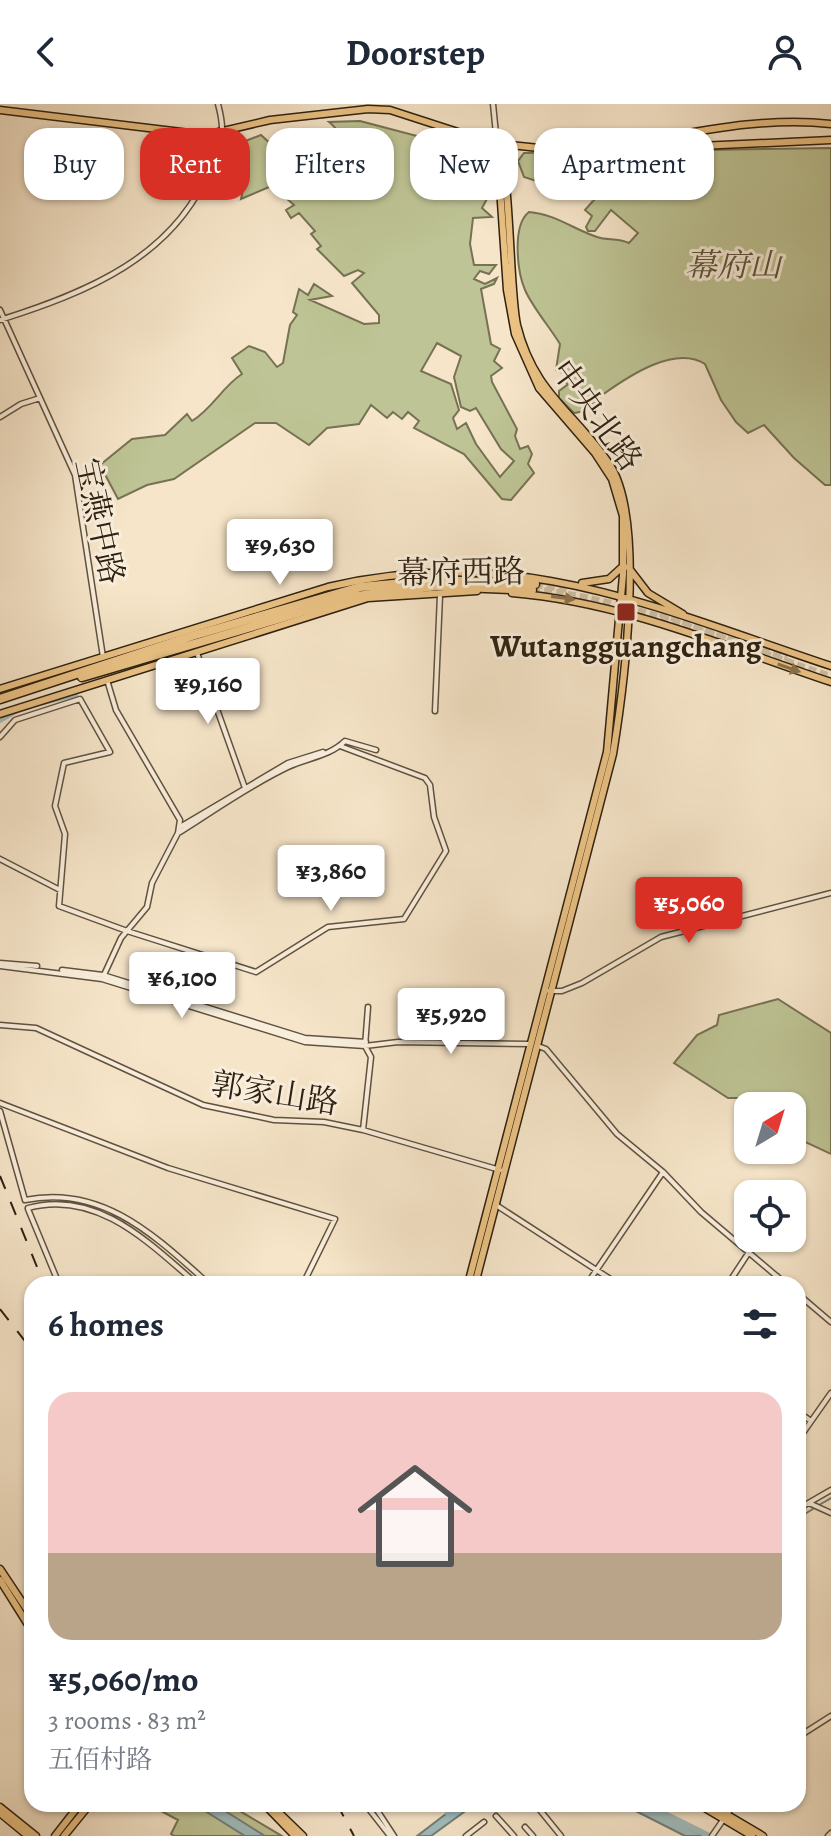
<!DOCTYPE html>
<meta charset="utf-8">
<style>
body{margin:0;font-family:Alegreya,"Noto Serif SC",serif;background:#f6f6f7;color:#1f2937;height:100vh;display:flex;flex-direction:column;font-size:30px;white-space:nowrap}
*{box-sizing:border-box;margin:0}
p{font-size:26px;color:#747a83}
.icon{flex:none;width:44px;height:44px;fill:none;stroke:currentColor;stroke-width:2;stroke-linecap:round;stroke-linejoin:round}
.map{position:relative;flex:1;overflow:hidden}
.panel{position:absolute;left:24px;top:1172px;width:782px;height:536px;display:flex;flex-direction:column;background:#fff;border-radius:24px;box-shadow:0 2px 6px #0004}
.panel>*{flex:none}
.hud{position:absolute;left:24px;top:24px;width:784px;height:72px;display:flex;gap:16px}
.needle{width:52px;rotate:38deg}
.controls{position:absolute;left:734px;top:988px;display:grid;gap:16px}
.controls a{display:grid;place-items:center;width:72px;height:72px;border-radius:16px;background:#fff;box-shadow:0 2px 6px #0004;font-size:40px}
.price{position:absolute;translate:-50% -68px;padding:0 18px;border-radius:8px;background:#fff;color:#222;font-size:26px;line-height:52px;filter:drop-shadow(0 2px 4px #0008)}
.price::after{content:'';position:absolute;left:50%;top:48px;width:24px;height:18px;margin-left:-12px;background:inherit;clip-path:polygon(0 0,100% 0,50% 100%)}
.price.active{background:#d93025;color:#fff}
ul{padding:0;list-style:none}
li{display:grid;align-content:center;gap:16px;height:424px;padding:0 24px}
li+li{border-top:2px solid #e0e1e3}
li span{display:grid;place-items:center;height:248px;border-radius:24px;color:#555}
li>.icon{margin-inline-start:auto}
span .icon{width:144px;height:144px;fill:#fffc;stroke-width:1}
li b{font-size:34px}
h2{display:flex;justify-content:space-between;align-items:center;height:96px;padding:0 24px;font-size:34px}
.chip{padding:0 28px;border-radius:24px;background:#fff;box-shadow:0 2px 6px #0004;font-size:28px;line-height:72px}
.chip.active{background:#d93025;color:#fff}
header{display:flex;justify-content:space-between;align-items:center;height:104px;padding:0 24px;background:#fff;font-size:36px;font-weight:700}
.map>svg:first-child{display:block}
</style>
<header><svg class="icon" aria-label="back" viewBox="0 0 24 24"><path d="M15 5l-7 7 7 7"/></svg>Doorstep<svg class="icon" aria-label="person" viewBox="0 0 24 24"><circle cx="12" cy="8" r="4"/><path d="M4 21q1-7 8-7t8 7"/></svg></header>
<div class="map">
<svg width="831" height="1732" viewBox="0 0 831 1732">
<rect width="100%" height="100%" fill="#f6e5c9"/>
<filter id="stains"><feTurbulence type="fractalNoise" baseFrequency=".0025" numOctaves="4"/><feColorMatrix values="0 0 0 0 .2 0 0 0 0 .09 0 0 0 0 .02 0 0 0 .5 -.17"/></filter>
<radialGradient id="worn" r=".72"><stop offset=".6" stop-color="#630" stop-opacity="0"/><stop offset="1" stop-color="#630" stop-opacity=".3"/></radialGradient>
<path fill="#bec495" stroke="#767253" stroke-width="2" fill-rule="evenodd" d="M360,17L459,43L454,49L446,47L445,50L455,55L475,54L480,64L489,67L490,72L477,71L474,81L478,91H489L482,104L492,113L473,114L470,140L474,161H496L489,170L480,167L474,175L485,180L497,174L494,180L481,185L491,240L500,245L494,257L502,264L491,272L492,278L517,325L515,332L520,345L528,342L532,350L528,360L534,369L511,396L502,395L464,350L414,324L419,317L408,308L402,315L393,308L387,314L371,301L359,320L327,324L309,341L276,319H255L174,375L147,381L118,395L100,361L132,335L165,331L187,310L192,317C213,304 222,283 242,270L232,254L249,242L265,248L277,263L283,259L290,221L297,211L293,208L299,185L308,191L314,180L332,192L310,196L364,220L379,219V211L352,179L364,169L358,166L344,172L317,145L321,142L311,130L315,127L299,109L291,114L286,106L294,101L285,93L306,74L295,75L284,85L269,83L241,95C246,77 240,68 239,51H246V45L234,38L235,34L243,38L261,31L311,77L322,69H336L340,76L334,85L338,87L371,62C362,61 342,28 329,18ZM437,239L461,252L454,273L461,303L470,307L476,304L501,345L514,357L500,373L476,340L466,319L457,325L453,314L459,306L451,280L421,267Z
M831,44V381H825L794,354L764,321L748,329L736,318L721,296L705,260C675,241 629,272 605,289C594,298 588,308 574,309L559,294V287L567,281L565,270L556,266L560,240C549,222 533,204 525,186C517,167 512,121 529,108C555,110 573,125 597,133C608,137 617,133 629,139L638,129L611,106L595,127H588L586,123L592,112L585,106L594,96L524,73L518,57L524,49Z
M778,895L831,929V1050L801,1036L804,1023L792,1015V1002H771L759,994H728L674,959L697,931L717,921L719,911Z
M148,1700H228L282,1732H174L171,1730L178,1716Z"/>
<path fill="#a0bdbe" stroke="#727f79" stroke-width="2" d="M194,1700H214L265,1732H245Z
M459,1700H475L431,1732H417Z
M622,1700H645L704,1732H685Z"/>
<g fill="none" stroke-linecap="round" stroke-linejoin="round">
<path stroke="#727f79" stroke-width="2" d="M819,1401L831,1394
M798,1414L813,1405"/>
<path stroke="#a0bdbe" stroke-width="4" d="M43,599L76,591
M0,617L19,606"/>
<path stroke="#a0bdbe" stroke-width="6" d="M645,1700L709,1732
M448,1709L459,1700"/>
<path stroke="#cebea4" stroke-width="8" stroke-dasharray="8 4" stroke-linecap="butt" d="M535,480L570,485
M532,486C635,496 734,541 831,573
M660,509L787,553"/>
<g stroke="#60523f" stroke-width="7">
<path id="minor" d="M493,0L497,40
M0,206L75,371L103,553
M0,216C86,189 175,153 210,64C222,36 226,30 218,0
M0,313L21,300L40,294
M197,549L245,684
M435,607L440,491
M0,633L15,616L80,595L110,648L64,659L55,702L65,730L59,802L127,827L256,868L328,823L404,815L446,747L434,713L430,681L425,674L340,642
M180,723L288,659L323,648
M180,728C215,706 250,681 288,663C307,654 330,652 345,637L376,646
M0,755L60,786
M0,859L37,862
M0,862L102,875L305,938L365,942L398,938L530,940
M62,866L103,871L305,934L366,938
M103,873L121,834L147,803L152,779L178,729L180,716L116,606L107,576
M549,887H562L582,879L661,833L831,789
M0,921L36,924L203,1001L274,1016L324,1018L363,1026L500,1066
M538,942L546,945L617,1030L663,1068L701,1108L786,1180
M0,999L168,1064L335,1115L303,1180
M0,1007L25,1096
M363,1026L371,953L365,942L368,903
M25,1096C103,1080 156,1133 209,1180
M496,1101L618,1180
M28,1104C97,1085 149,1139 197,1180
M28,1105L59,1180
M587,1180L663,1068
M728,1180L749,1148
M772,1180L777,1172
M798,1190L831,1218
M798,1308L811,1317
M798,1336L831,1289
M809,1399L831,1409
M798,1405L831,1386
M798,1633L831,1612
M365,1700L390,1732
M373,1700L394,1732
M535,1700L561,1732
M496,1712L514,1732
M525,1723L533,1732
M466,1732L484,1718
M712,1732L734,1700
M828,1732L831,1729"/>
</g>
<g stroke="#2e2111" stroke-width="9">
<path id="major" d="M0,6L206,31L270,16L368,5L390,6L492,39L539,44H656L831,36
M624,40C692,29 762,12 831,20
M628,463L648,489L683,510
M582,479L609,475L621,464
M512,489C623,498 726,543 831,578
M0,585L328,483C517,438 656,504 831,562
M0,610L368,494L477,487
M468,1180L607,648L623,471V412L612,375L595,349L539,284L515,230L507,186L497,40
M475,1180L613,650C624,583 646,417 610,361C575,308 534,290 517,221C509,184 511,60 497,40
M0,1465L32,1513
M0,1476L32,1527
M264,1700L295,1732
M270,1700L303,1732
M698,1700L752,1732
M709,1700L763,1732
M0,1703L36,1732
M0,1709L28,1732
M55,1732L80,1700
M64,1732L90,1700"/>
</g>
<g stroke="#2e2111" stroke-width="11">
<path id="highway" d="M82,573L356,492L437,482L532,486
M0,595L192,532L360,483L437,476L535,480"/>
</g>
<use href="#minor" stroke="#f9eedc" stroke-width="4"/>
<use href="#major" stroke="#ebc284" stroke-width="6"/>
<use href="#highway" stroke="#ebc284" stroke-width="8"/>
<path stroke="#2e2111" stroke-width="2" stroke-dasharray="14 14" stroke-linecap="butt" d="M0,1072L44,1180
M0,1205L32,1246
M337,1700L354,1732"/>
</g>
<defs><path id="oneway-solid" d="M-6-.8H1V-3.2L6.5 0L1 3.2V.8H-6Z" transform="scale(2)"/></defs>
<g fill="#8c724a">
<use href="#oneway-solid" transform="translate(563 494) rotate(8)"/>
<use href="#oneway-solid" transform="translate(789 564) rotate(19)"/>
</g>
<rect fill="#8f2418" stroke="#f9eedc" stroke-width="3" x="616" y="498" width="20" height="20" rx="4"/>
<g text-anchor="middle" stroke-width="6" stroke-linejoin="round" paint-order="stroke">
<g font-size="32" font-style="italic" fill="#595239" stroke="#f9eedc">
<text x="733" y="172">幕府山</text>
</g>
<g font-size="32" fill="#2e2111" stroke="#f9eedc">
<text transform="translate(597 311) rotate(54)" y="11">中央北路</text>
<text transform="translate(100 417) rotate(78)" y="11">宝燕中路</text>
<text transform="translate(461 468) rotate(-1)" y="11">幕府西路</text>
<text transform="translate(275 989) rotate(9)" y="11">郭家山路</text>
</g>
<g font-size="32" font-weight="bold" fill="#2e2111" stroke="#f9eedc">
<text x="626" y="553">Wutangguangchang</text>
</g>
</g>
<rect width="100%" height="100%" filter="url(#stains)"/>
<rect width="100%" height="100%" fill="url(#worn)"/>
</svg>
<div class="controls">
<a><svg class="needle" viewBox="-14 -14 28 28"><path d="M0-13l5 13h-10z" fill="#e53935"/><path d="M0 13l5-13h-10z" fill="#747a83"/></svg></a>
<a><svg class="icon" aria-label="locate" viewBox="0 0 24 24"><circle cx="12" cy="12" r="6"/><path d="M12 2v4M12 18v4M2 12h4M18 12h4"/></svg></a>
</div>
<b class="price" style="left:280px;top:483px">¥9,630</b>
<b class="price" style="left:208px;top:622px">¥9,160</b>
<b class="price" style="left:331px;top:809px">¥3,860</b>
<b class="price active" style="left:689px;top:841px">¥5,060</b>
<b class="price" style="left:182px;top:916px">¥6,100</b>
<b class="price" style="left:451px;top:952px">¥5,920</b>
<div class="hud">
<a class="chip">Buy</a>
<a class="chip active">Rent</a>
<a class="chip">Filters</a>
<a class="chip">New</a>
<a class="chip">Apartment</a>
</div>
<section class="panel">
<h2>6 homes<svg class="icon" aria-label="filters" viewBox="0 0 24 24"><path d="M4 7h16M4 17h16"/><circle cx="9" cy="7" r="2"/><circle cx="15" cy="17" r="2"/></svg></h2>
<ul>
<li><span style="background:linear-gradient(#f6c9c9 65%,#b9a48a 0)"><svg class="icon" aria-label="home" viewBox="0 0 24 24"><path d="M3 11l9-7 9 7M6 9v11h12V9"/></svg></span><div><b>¥5,060/mo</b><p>3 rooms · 83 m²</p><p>五佰村路</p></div></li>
</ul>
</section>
</div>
